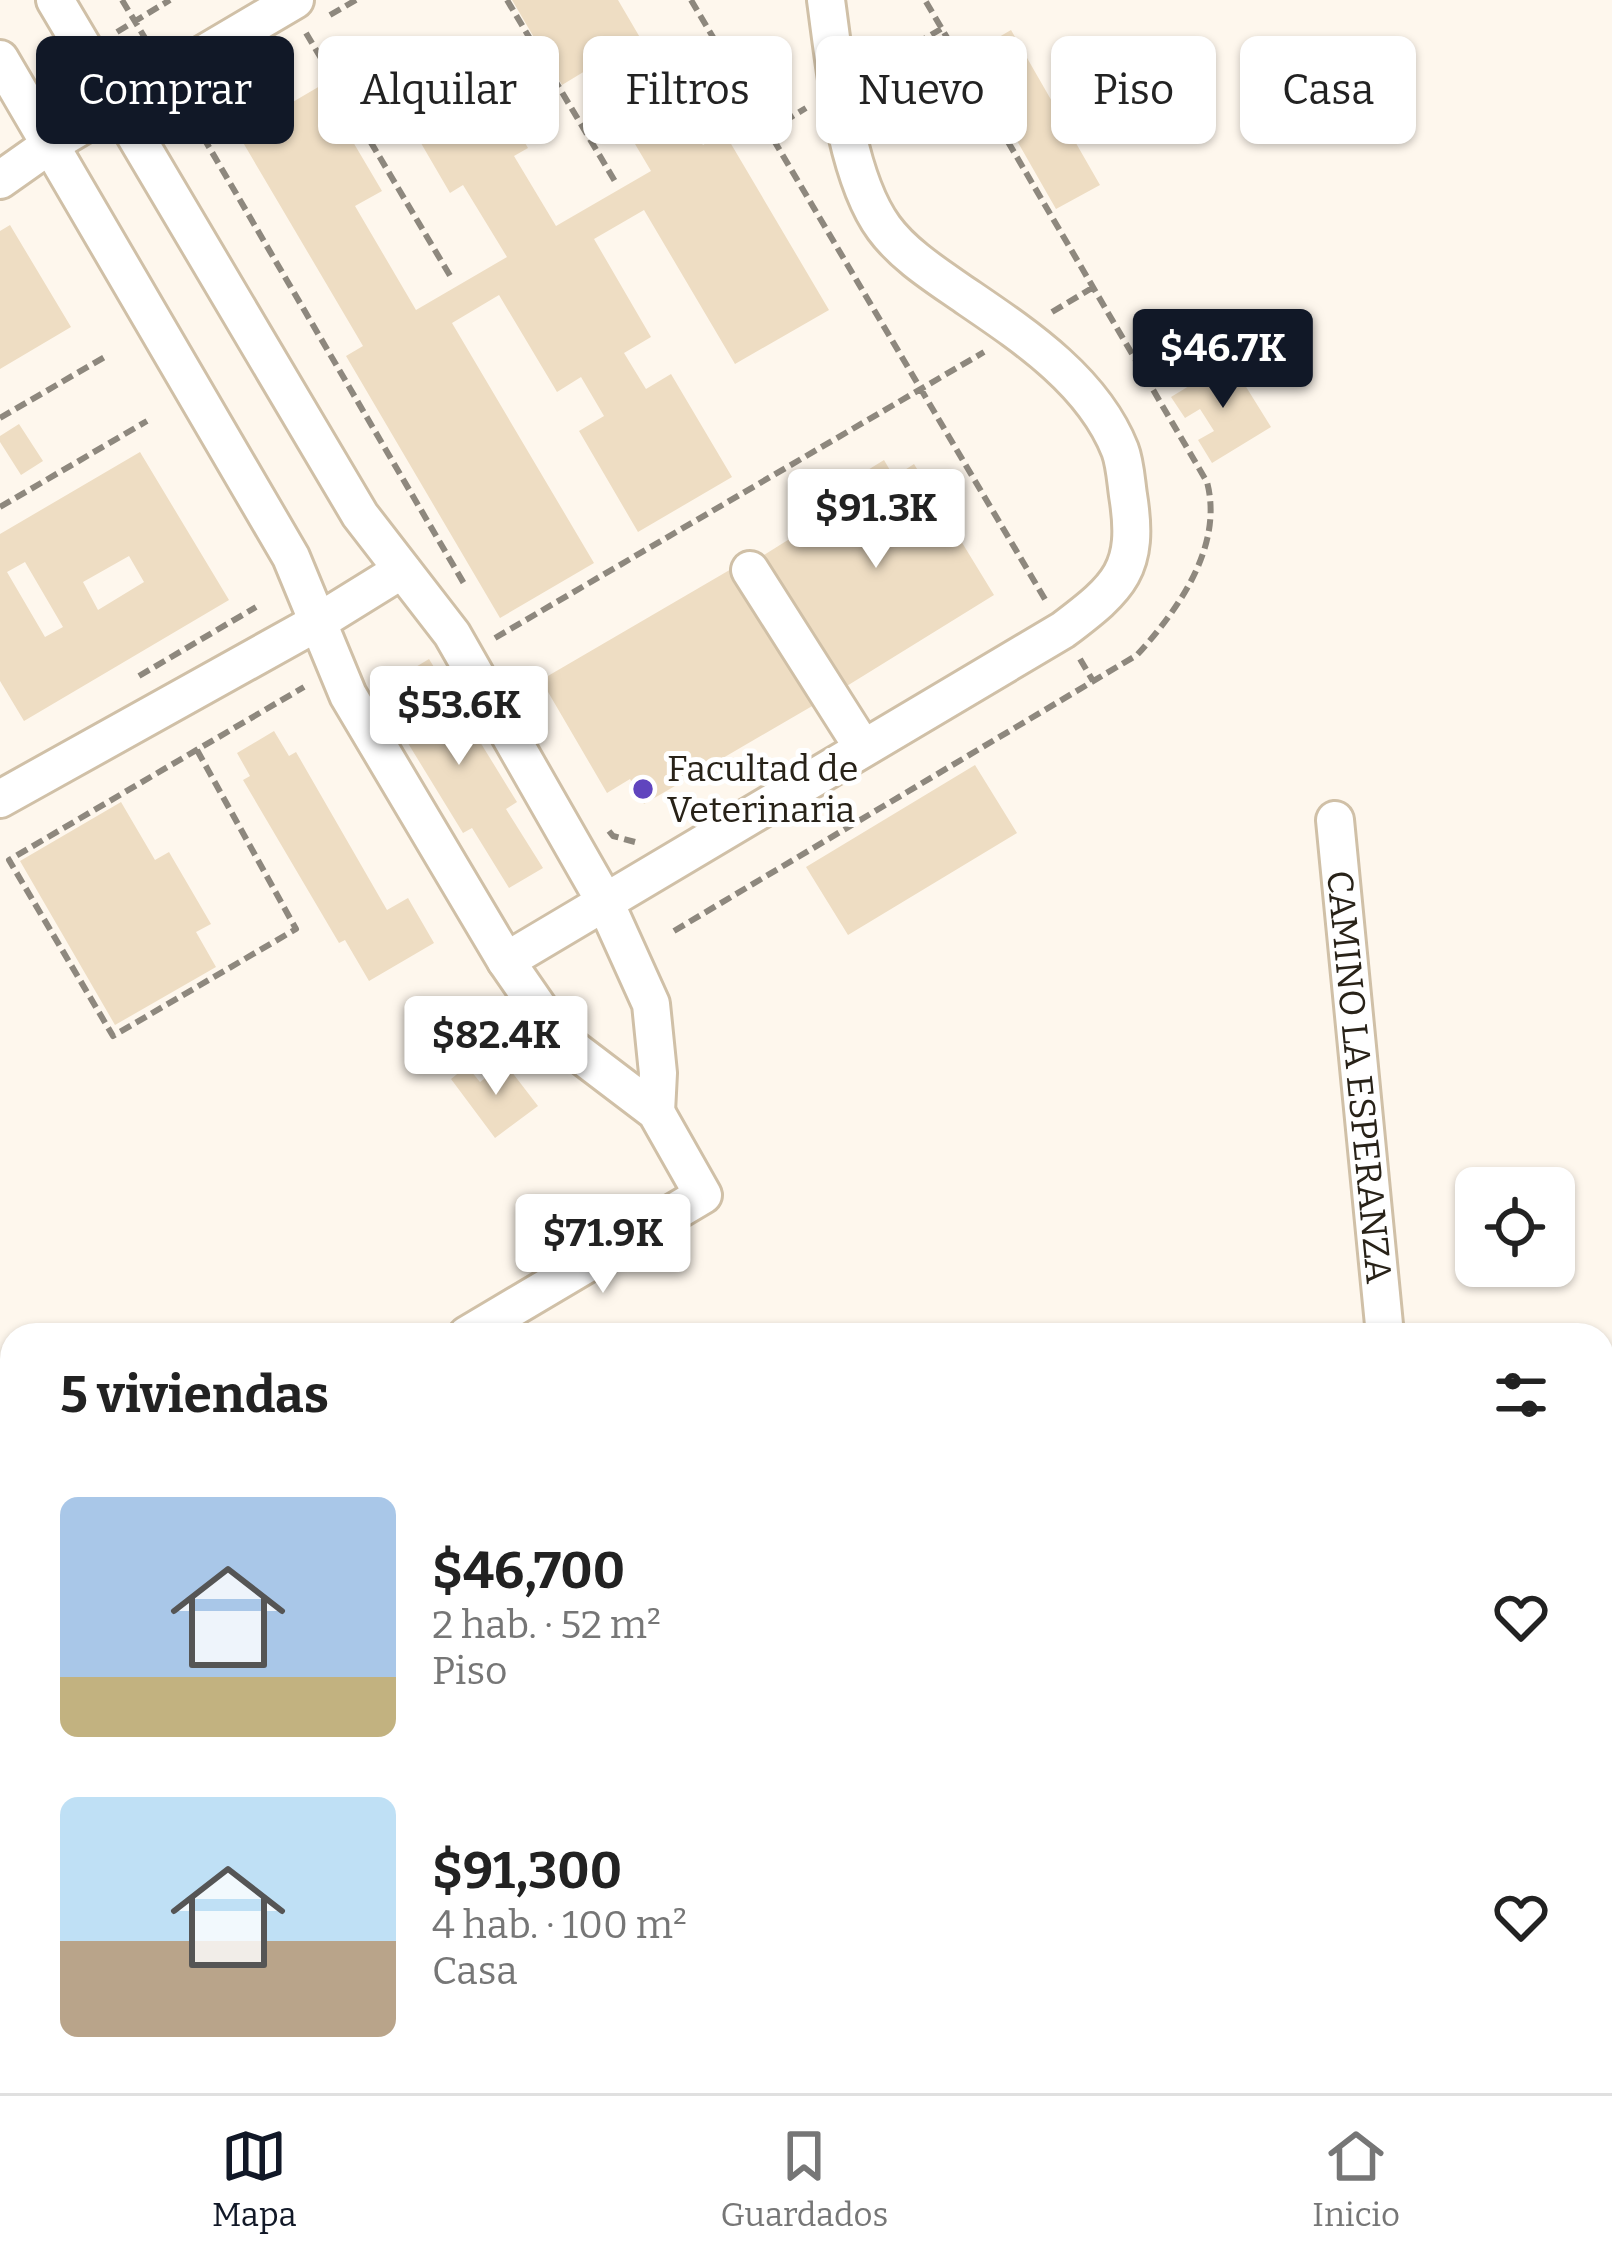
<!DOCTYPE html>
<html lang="es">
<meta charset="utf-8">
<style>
body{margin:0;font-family:Bitter,serif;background:#f6f6f6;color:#222;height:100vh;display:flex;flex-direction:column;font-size:45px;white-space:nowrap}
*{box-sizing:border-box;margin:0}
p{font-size:39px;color:#767676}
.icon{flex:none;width:66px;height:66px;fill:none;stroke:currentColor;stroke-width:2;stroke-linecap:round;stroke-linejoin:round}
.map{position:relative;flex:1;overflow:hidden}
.sheet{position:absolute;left:0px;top:1323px;width:1614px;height:771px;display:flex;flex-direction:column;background:#fff;border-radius:36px 36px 0 0;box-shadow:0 3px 9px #0004}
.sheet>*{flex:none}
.banner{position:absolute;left:36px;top:36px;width:1542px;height:108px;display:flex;gap:24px}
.buttons{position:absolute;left:1455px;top:1167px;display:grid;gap:24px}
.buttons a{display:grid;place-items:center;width:120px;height:120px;border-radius:18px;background:#fff;box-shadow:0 3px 9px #0004;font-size:60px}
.price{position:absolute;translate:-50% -102px;padding:0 27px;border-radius:12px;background:#fff;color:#222;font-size:39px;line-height:78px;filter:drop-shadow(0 3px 6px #0008)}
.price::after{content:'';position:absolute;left:50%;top:72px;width:36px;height:27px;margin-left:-18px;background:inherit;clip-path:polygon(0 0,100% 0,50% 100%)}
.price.on{background:#111827;color:#fff}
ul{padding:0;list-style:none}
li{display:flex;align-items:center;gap:36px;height:300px;padding:0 60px}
li span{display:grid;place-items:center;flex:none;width:336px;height:240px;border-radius:18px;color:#555}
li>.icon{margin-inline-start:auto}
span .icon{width:144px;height:144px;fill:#fffc;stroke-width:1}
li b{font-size:51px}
h2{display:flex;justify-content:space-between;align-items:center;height:144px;padding:0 60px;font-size:51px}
.pill{padding:0 42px;border-radius:18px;background:#fff;box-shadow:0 3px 9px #0004;font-size:42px;line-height:108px}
.pill.on{background:#111827;color:#fff}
.dock{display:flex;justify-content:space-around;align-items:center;height:168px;border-top:3px solid #e0e0e0;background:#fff;font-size:33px;color:#767676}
.dock a{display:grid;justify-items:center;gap:6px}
.dock .on{color:#111827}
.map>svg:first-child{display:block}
</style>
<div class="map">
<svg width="1612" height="2093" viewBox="0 0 1612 2093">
<rect width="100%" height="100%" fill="#fef7ed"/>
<path fill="#eeddc3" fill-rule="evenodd" d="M512,0H618L703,145L724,132L829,310L735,364L644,210L594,239L651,337L624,353L646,389L671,374L732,477L638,532L579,431L604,416L581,377L557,392L499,295L452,323L594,563L500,618L346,356L363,346L238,134L320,86L382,191L355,206L416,310L507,257L463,185L450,193L411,126L489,80L528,148L514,156L556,226L651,171L590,68L562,85Z
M1011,30L1100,185L1056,209L968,55Z
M10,225L71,327L0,369V231Z
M1230,361L1271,427L1212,463L1198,440L1214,431L1200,409L1185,418L1171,397Z
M19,424L43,461L21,475L0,442V436Z
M140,452L229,600L24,721L0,681V534ZM129,556L144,582L98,610L83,582ZM25,562L63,627L45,637L7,572Z
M884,460L894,477L914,464L994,595L842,689L761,557L807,528L798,513Z
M733,568L814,705L644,804L630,779L607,793L541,680Z
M429,659L517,802L506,809L543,868L509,888L472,828L463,833L376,691Z
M274,731L289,756L296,752L387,910L408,898L434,943L369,981L345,940L339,943L243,780L250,776L237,753Z
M975,765L1017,833L848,935L806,867Z
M121,802L155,860L169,852L211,924L196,932L216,967L115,1025L20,861Z
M505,1063L538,1106L495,1138L451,1079L467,1066L480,1082Z"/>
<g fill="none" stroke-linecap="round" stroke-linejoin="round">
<g stroke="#d0c0a7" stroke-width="42">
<g id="minor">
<path d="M55,0L360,515L452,634L604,900L651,1004L658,1073L656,1112"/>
<path d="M0,59L291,557L348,695L506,961L560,1039L656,1112L703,1195L467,1335"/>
<path d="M0,180L51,144L295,0"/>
<path d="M750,570L863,748"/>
<path d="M0,799L318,622L402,570"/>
<path id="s1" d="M1335,820L1385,1335"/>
<path d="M506,961L1063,630C1120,587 1140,569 1128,495C1126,481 1125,463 1120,450C1092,379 1020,333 960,292C934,274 903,254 884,228C845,175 835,65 826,0"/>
<path d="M0,1610L12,1604"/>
<path d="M1458,2082L1459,2093"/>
</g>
</g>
<path stroke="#8e887e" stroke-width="6" stroke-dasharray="12 6" stroke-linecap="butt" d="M122,0L148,43
M507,0L616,183
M691,0L1046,601
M330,15L356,0
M117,32L170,0
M306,33L452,279
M869,71L941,29
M185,106L466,587
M768,131L806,108
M1052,312L1092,288
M0,418L108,355
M0,507L147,421
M495,638L984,352
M1080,659L1093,681
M139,676L256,607
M197,750L296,929L113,1036L9,860L304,687
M609,831L613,836L635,842
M674,931L1137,655C1178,610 1224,546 1207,482L925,0"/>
<use href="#minor" stroke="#fff" stroke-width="36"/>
</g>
<circle fill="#6045be" stroke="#fff" stroke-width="4.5" cx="643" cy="789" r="12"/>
<g text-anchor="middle" stroke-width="10" stroke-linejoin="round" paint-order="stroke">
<g font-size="36" fill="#282218" stroke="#fff" text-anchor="start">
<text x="667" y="781">Facultad de<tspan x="667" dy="41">Veterinaria</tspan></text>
</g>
<g font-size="36" fill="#282218" stroke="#fff">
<text dy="13" stroke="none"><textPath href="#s1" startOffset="258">CAMINO LA ESPERANZA</textPath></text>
</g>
</g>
</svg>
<div class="buttons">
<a><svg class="icon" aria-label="locate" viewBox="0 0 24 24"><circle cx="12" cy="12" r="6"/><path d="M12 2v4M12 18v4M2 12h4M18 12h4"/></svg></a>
</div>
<b class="price on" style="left:1223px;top:411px">$46.7K</b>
<b class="price" style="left:876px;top:571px">$91.3K</b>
<b class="price" style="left:459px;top:768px">$53.6K</b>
<b class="price" style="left:496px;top:1098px">$82.4K</b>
<b class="price" style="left:603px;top:1296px">$71.9K</b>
<div class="banner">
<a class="pill on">Comprar</a>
<a class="pill">Alquilar</a>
<a class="pill">Filtros</a>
<a class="pill">Nuevo</a>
<a class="pill">Piso</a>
<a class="pill">Casa</a>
</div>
<section class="sheet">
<h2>5 viviendas<svg class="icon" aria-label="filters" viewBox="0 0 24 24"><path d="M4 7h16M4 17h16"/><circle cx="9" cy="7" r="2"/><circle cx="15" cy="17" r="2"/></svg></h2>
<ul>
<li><span style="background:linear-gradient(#a9c7e8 75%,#c2b280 0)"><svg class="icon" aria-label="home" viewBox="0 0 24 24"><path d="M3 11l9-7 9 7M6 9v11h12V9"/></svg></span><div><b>$46,700</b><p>2 hab. · 52 m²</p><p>Piso</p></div><svg class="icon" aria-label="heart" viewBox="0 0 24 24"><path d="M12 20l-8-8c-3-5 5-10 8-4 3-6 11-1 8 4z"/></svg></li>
<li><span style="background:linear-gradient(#bfe0f5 60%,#b9a48a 0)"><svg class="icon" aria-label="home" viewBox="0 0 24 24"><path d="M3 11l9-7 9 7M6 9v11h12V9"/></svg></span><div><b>$91,300</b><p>4 hab. · 100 m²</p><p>Casa</p></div><svg class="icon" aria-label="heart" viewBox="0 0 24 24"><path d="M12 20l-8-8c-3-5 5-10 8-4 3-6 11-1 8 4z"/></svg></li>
</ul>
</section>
</div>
<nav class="dock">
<a class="on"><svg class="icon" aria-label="map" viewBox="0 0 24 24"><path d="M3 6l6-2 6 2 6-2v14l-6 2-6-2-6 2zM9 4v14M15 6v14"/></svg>Mapa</a>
<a><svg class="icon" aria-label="saved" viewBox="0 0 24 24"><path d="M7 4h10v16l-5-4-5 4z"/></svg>Guardados</a>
<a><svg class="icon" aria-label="home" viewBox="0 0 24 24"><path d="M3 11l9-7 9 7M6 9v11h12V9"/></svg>Inicio</a>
</nav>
